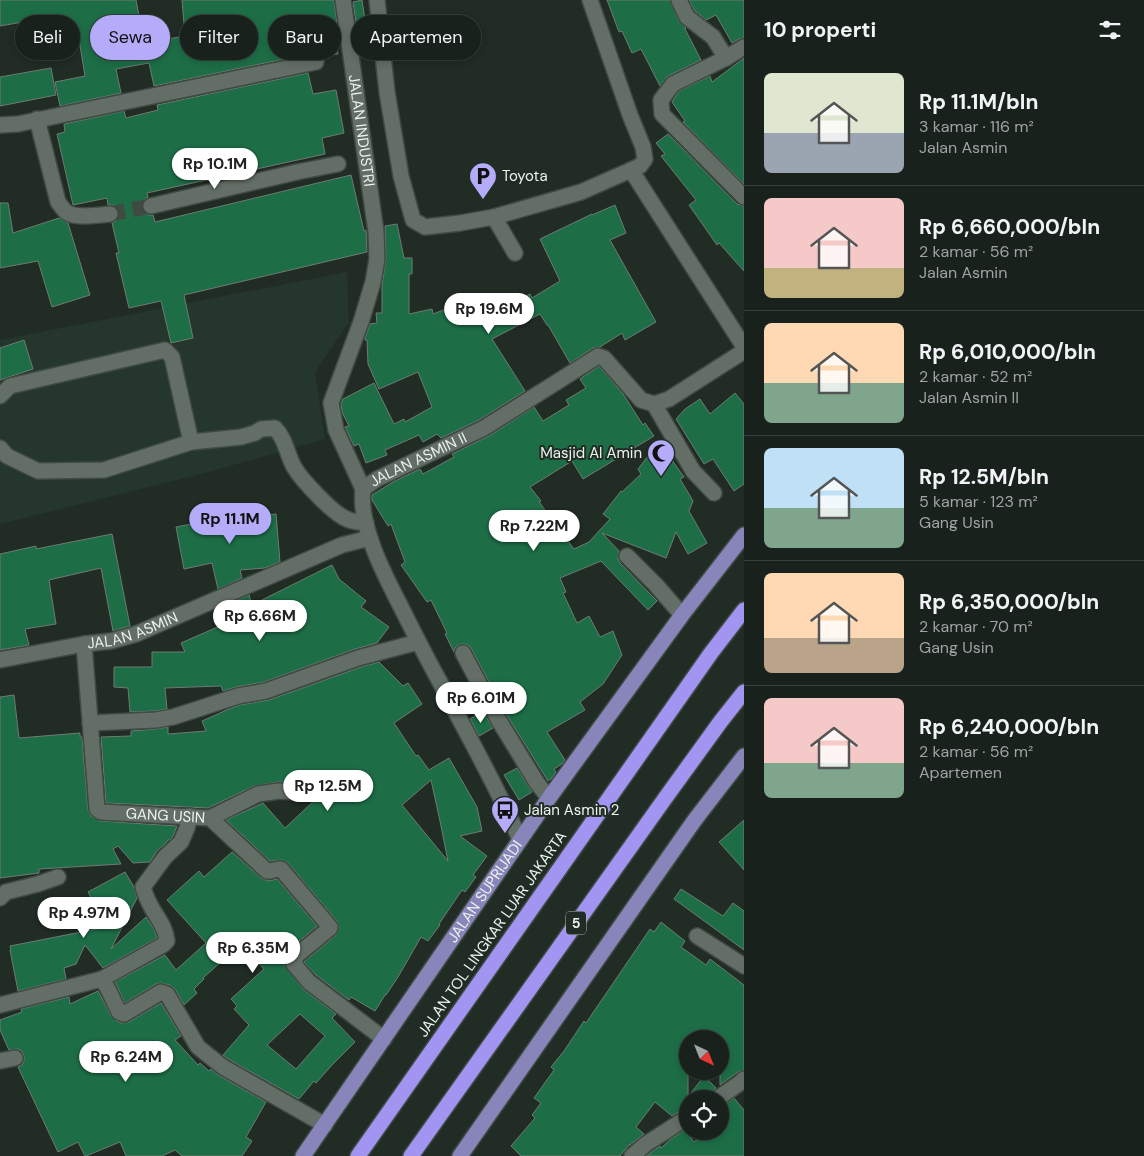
<!DOCTYPE html>
<html lang="id">
<meta charset="utf-8">
<style>
body{margin:0;font-family:"DM Sans",sans-serif;background:#222925;color:#f1f3f6;height:100vh;display:flex;flex-direction:column;font-size:19px;white-space:nowrap}
*{box-sizing:border-box;margin:0}
p{font-size:16px;color:#9fa3a3}
.icon{flex:none;width:28px;height:28px;fill:none;stroke:currentColor;stroke-width:2;stroke-linecap:round;stroke-linejoin:round}
.map{position:relative;flex:1;overflow:hidden}
.sheet{display:flex;flex-direction:column;background:#19211c;width:400px}
.sheet>*{flex:none}
.top-card{position:absolute;left:15px;top:15px;width:475px;height:45px;display:flex;gap:10px}
.needle{width:32px;rotate:137deg}
.tools{position:absolute;left:679px;top:1030px;display:grid;gap:10px}
.tools a{display:grid;place-items:center;width:50px;height:50px;border-radius:50%;background:#19211c;box-shadow:0 2px 8px #0003,0 0 0 1px #373e3b;font-size:25px}
.price{position:absolute;translate:-50% -42px;padding:0 11px;border-radius:18px;background:#fff;color:#222;font-size:16px;line-height:32px;filter:drop-shadow(0 1px 2px #0008)}
.price::after{content:'';position:absolute;left:50%;top:30px;width:15px;height:11px;margin-left:-8px;background:inherit;clip-path:polygon(0 0,100% 0,50% 100%)}
.price.selected{background:#b4acf9;color:#111}
ul{padding:0;list-style:none}
li{display:flex;align-items:center;gap:15px;height:125px;padding:0 20px}
li+li{border-top:1px solid #373e3b}
li span{display:grid;place-items:center;flex:none;width:140px;height:100px;border-radius:8px;color:#555}
li>.icon{margin-inline-start:auto}
span .icon{width:60px;height:60px;fill:#fffc;stroke-width:1}
li b{font-size:21px}
h2{display:flex;justify-content:space-between;align-items:center;height:60px;padding:0 20px;font-size:21px}
.pill{padding:0 18px;border-radius:22px;background:#19211c;box-shadow:0 2px 8px #0003,0 0 0 1px #373e3b;font-size:18px;line-height:45px}
.pill.selected{background:#b4acf9;color:#111}
main{display:flex;flex:1;min-height:0}
.map>svg:first-child{display:block}
</style>
<main>
<div class="map">
<svg width="744" height="1156" viewBox="0 0 744 1156">
<rect width="100%" height="100%" fill="#212c25"/>
<path fill="#25362c" d="M347,272L349,322L315,372L325,439L205,473L0,524V340Z"/>
<path fill="#1d6e47" stroke="#6e7b73" fill-rule="evenodd" d="M0,0H136L144,43L185,36L182,0H334L338,31L334,32L338,54L323,57L319,53H314L154,86L149,63L116,69L121,93L60,106L55,82L85,76L77,27L52,29L51,17L0,26Z
M362,0L366,27L357,28L353,2Z
M607,0H670L679,21L686,28L685,29L701,60L668,76L660,86L641,49L632,53L622,31L619,32Z
M689,0H744V38L739,39L732,43L716,15L706,20L695,11Z
M744,58V184L683,122L685,121L672,102L679,91L710,76L712,82Z
M51,68L56,95L0,106V77Z
M308,73L313,94L336,90L344,133L322,138L325,154L147,193L148,197L144,200L142,203V209L144,212L148,215H153L155,222L351,175L364,231L366,230L367,252L184,295L193,338L171,343L161,301L129,308L116,253H119L112,223L116,221L119,217V214L118,209L113,205H108L107,198L73,205L57,134L65,132L64,124L124,111L126,118L158,110L157,105Z
M668,134L737,204L744,206V271L719,243L717,245L689,205L696,200L661,156L665,154L656,143Z
M0,203H8L13,233L59,218L68,223L90,295L52,307L38,261L0,268Z
M615,205L626,233L610,240L656,322L625,340L622,333L600,347L593,348L570,363L548,325H547L540,314L492,339L525,391L479,420L441,438L437,434L423,442L419,435L385,450L387,455L366,463L359,444L354,446L345,427L349,426L342,412L341,404L343,399L374,383L394,424L404,419L405,422L432,407L418,372L379,389L368,364L367,340H365V338L370,324L377,323L376,313H382V285L386,259L385,226L397,224L404,258H412V274H409V314L432,309L433,314L462,303L466,315L477,310L481,319L502,307L503,308L530,294L532,298L560,281L540,239L592,214V215Z
M24,340L33,369L0,380V348Z
M599,366L623,394L643,425L645,423L654,436L583,479L572,461L530,487L541,501L539,502L561,531H562L565,537L574,549L589,542L610,519L603,514L621,491L622,492L641,474L638,469L659,442L684,477L680,479L693,501L689,511L707,543L688,554L676,532L666,558L602,533L619,551L618,558L620,563L657,601L648,610L601,561L560,578L566,592L563,593L577,623L589,616L600,637L613,631L622,655L603,684L580,702L585,710L547,732L565,760L562,764L554,769L556,772L552,778L548,781L506,714L471,648L468,645L463,644L458,645L455,648L454,652L445,634L447,633L431,600L427,602L401,565L405,562L391,524L388,526L372,500V495L393,482L420,469L423,474L454,457L452,454L489,436L534,407L543,421L569,405L566,400L586,388L580,379Z
M735,393L744,404V484L734,491L713,459L704,464L676,419L685,409L700,399L710,414Z
M235,514L236,518L276,514L280,562L265,568L240,570L242,578L218,589L212,563L184,569L176,527L202,522L201,520Z
M112,534L130,626L113,631L101,568L49,580L56,624L25,629L29,645L0,650V554L36,546V549Z
M332,565L339,579L366,601L361,607L389,627L377,643L355,649L264,682L236,687L223,691L221,686L165,688L167,709L155,711L130,712L128,688L114,687V667H152V652H185L181,643L229,622L224,606L249,595L252,605Z
M379,662L403,686L408,683L422,704L394,723L416,756L418,755L429,770L449,758L477,807L482,831L460,836L487,856L473,875L476,877L465,892L462,890L439,924L440,925L428,941L421,937L398,977L386,995H385L375,1011L351,997L349,1000L316,975L304,962L336,935L339,928L337,921L288,863L282,860L270,861L226,820L263,803L285,828L316,799L315,798L319,794L298,771L284,782H278L254,786L208,808L106,803L101,737L131,736V731L156,729L168,727V734L206,731L202,721L229,709L240,705L269,700L361,667ZM431,780L440,821L448,861L402,805Z
M14,695L19,738L80,733V737H82L88,810L91,816L100,821L177,826L173,836L170,840H168L166,843L157,851L150,862L133,863L118,846L113,849L121,864L39,869V873L0,878V697Z
M483,711L493,728L479,736L470,719Z
M517,768L532,792L519,800L504,775Z
M744,820V870L719,842Z
M232,852L261,878L268,881L277,879L317,926L290,949L287,954L285,966L303,989L336,1014L332,1018L355,1042L332,1065L316,1083L314,1081L299,1099L228,1059L223,1055L249,1025L234,1009L237,1006L231,999L264,969L241,944L203,978L204,979L194,989L197,993L184,1005L175,989L170,985L160,983L156,984L125,1003L115,982L165,955L176,970L206,943L167,900L199,871L204,877ZM300,1014L325,1036L296,1069L267,1045Z
M125,872L134,887L137,898L111,949L146,917L154,929L157,938L103,968L85,945L76,964L64,968L66,979L18,991L10,950H11L10,946L107,927L88,892Z
M681,889L723,916L733,903L744,911V950L674,899Z
M661,922L685,941L681,947L706,965L710,959L744,985V1070L738,1072L720,1085V1039H688V1097L704,1076L716,1088L709,1095L708,1099H688V1105L685,1108L672,1116L655,1102L636,1127L644,1134L630,1145H629L620,1156H521L511,1146L535,1118L532,1115L541,1103L534,1098L554,1070L551,1067L564,1051L584,1021L586,1023L650,929L654,932Z
M98,991L111,1016L115,1020L121,1023L129,1022L161,1003L181,1036L175,1040L198,1065L200,1063L209,1071L211,1069L218,1075L266,1102L246,1137L252,1141L242,1156H182L175,1150L162,1156H126L120,1142L86,1156H85L78,1142L58,1152L18,1067L22,1065L24,1061V1056L22,1051L18,1049L9,1050L0,1030V1020L22,1012L21,1009L69,997L70,1004Z
M734,1098L744,1110V1156H646L660,1146L661,1148L672,1138L685,1130L694,1142L707,1131H720V1108Z"/>
<g fill="none" stroke-linecap="round" stroke-linejoin="round">
<path stroke="#3f4a43" stroke-width="15" stroke-dasharray="15 8" stroke-linecap="butt" d="M110,214L151,206"/>
<g stroke="#404a44" stroke-width="18">
<g id="minor">
<path id="s1" d="M343,0L376,232L377,259L373,282L361,322L331,403L336,430L363,489"/>
<path d="M377,0L387,92L401,176L413,220L425,227L460,223L494,217L581,192L640,166L645,159L643,147L630,115L590,0"/>
<path d="M679,0L687,17L713,37L726,58"/>
<path d="M744,47L726,58L673,84L661,100L662,114L744,197"/>
<path d="M37,119L58,202C61,206 63,209 66,212C76,219 98,215 110,214"/>
<path d="M0,125L18,124L316,62"/>
<path d="M631,170L744,347"/>
<path d="M151,206L297,172L338,164"/>
<path d="M494,217L515,253"/>
<path d="M0,396L10,386L165,350L172,357L191,442"/>
<path d="M654,404L693,471L714,493"/>
<path d="M0,448L7,456L38,471L104,470L191,442L241,437L255,433L261,429L275,428C285,438 287,454 294,467C301,479 333,514 347,519C352,522 360,522 366,523"/>
<path d="M627,556L656,585L682,615"/>
<path id="s2" d="M84,644L97,809L101,812L210,818L267,871C272,872 276,868 281,869L330,927V928L296,956L294,964L309,982L384,1039"/>
<path d="M463,653L498,719L537,783L549,798"/>
<path id="s3" d="M0,660L84,644L111,641L136,634L342,545L370,538"/>
<path d="M90,723L156,720L173,717L238,696L266,691L358,658L418,642"/>
<path d="M210,818L258,794L279,791L295,792"/>
<path id="s4" d="M520,840C497,786 468,736 441,684C427,659 414,633 401,607C385,576 358,525 363,489L377,479L484,428L598,356L604,358L641,400L654,404L669,399L744,351"/>
<path d="M0,898L6,892L38,884L58,877"/>
<path d="M697,936L744,966"/>
<path d="M102,979L108,989L119,1012L124,1014L161,992L167,994L198,1047L223,1067L325,1125"/>
<path d="M0,1005L102,979L163,945L167,941C166,929 159,920 153,910C149,903 145,895 143,887L165,857L181,842L187,828L190,816"/>
<path d="M0,1061L15,1058"/>
<path d="M717,1099L740,1083L744,1079"/>
<path d="M632,1156L646,1144L688,1117"/>
</g>
</g>
<g stroke="#404a44" stroke-width="18">
<g id="major">
<path id="s5" d="M303,1156L549,798L682,615L744,535"/>
<path d="M460,1156L694,821L744,756"/>
</g>
</g>
<g stroke="#404a44" stroke-width="18">
<path id="highway" d="M358,1156L711,653L744,610
M411,1156L666,797L721,721L744,692"/>
</g>
<use href="#minor" stroke="#626e66" stroke-width="15"/>
<use href="#major" stroke="#8885ba" stroke-width="15"/>
<use href="#highway" stroke="#a295f2" stroke-width="15"/>
</g>
<defs>
<g id="parking-pin" transform="scale(1.4375)"><path d="M0 17L-7.5 6A9.5 9.5 0 1 1 7.5 6Z" fill="#b4acf9" stroke="#212c25"/><path d="M-3.5-5.5H1a3.5 3.5 0 0 1 0 7H-1V5.5H-3.5ZM-1-3.4V-.6H.8a1.4 1.4 0 0 0 0-2.8Z" fill="#111"/></g>
<g id="mosque-pin" transform="scale(1.4375)"><path d="M0 17L-7.5 6A9.5 9.5 0 1 1 7.5 6Z" fill="#b4acf9" stroke="#212c25"/><path d="M3.5-4.9A6 6 0 1 0 3.5 4.9A5 5 0 1 1 3.5-4.9Z" fill="#111"/></g>
<g id="bus-pin" transform="scale(1.4375)"><path d="M0 17L-7.5 6A9.5 9.5 0 1 1 7.5 6Z" fill="#b4acf9" stroke="#212c25"/><path d="M-5-6H5V4H4V6H2V4H-2V6H-4V4H-5ZM-3.5-4V0h7V-4ZM-3.5 1.2v1.5H-2V1.2ZM2 1.2v1.5H3.5V1.2Z" fill="#111"/></g>
</defs>
<g fill-rule="evenodd">
<use href="#parking-pin" x="483" y="176"/>
<use href="#mosque-pin" x="661" y="453"/>
<use href="#bus-pin" x="505" y="810"/>
</g>
<g text-anchor="middle" stroke-width="4" stroke-linejoin="round" paint-order="stroke">
<rect fill="#212c25" stroke="#afb7b2" stroke-width="1" x="566" y="911.5" width="20" height="23" rx="4"/>
<g font-size="14" font-weight="bold" fill="#ecf3ef">
<text x="576" y="928">5</text>
</g>
<g font-size="15" fill="#ecf3ef" stroke="#212c25">
<text dy="5" stroke="none"><textPath href="#s1" startOffset="132">JALAN INDUSTRI</textPath></text>
<text dy="5" stroke="none"><textPath href="#s4" startOffset="450">JALAN ASMIN II</textPath></text>
<text dy="5" stroke="none"><textPath href="#s3" startOffset="136">JALAN ASMIN</textPath></text>
<text dy="5" stroke="none"><textPath href="#s2" startOffset="235">GANG USIN</textPath></text>
<text dy="5" stroke="none"><textPath href="#s5" startOffset="321">JALAN SUPRIJADI</textPath></text>
<text transform="translate(492 934) rotate(-55)" y="5">JALAN TOL LINGKAR LUAR JAKARTA</text>
</g>
<g font-size="15" fill="#ecf3ef" stroke="#212c25" text-anchor="start">
<text x="502" y="181">Toyota</text>
<text x="642" y="458" text-anchor="end">Masjid Al Amin</text>
<text x="524" y="815">Jalan Asmin 2</text>
</g>
</g>
</svg>
<div class="tools">
<a><svg class="needle" viewBox="-14 -14 28 28"><path d="M0-13l5 13h-10z" fill="#e53935"/><path d="M0 13l5-13h-10z" fill="#9fa3a3"/></svg></a>
<a><svg class="icon" aria-label="locate" viewBox="0 0 24 24"><circle cx="12" cy="12" r="6"/><path d="M12 2v4M12 18v4M2 12h4M18 12h4"/></svg></a>
</div>
<b class="price" style="left:215px;top:190px">Rp 10.1M</b>
<b class="price" style="left:489px;top:335px">Rp 19.6M</b>
<b class="price selected" style="left:230px;top:545px">Rp 11.1M</b>
<b class="price" style="left:534px;top:552px">Rp 7.22M</b>
<b class="price" style="left:260px;top:642px">Rp 6.66M</b>
<b class="price" style="left:481px;top:724px">Rp 6.01M</b>
<b class="price" style="left:328px;top:812px">Rp 12.5M</b>
<b class="price" style="left:84px;top:939px">Rp 4.97M</b>
<b class="price" style="left:253px;top:974px">Rp 6.35M</b>
<b class="price" style="left:126px;top:1083px">Rp 6.24M</b>
<div class="top-card">
<a class="pill">Beli</a>
<a class="pill selected">Sewa</a>
<a class="pill">Filter</a>
<a class="pill">Baru</a>
<a class="pill">Apartemen</a>
</div>
</div>
<section class="sheet">
<h2>10 properti<svg class="icon" aria-label="filters" viewBox="0 0 24 24"><path d="M4 7h16M4 17h16"/><circle cx="9" cy="7" r="2"/><circle cx="15" cy="17" r="2"/></svg></h2>
<ul>
<li><span style="background:linear-gradient(#dfe7d0 60%,#9aa5b1 0)"><svg class="icon" aria-label="home" viewBox="0 0 24 24"><path d="M3 11l9-7 9 7M6 9v11h12V9"/></svg></span><div><b>Rp 11.1M/bln</b><p>3 kamar · 116 m²</p><p>Jalan Asmin</p></div></li>
<li><span style="background:linear-gradient(#f6c9c9 70%,#c2b280 0)"><svg class="icon" aria-label="home" viewBox="0 0 24 24"><path d="M3 11l9-7 9 7M6 9v11h12V9"/></svg></span><div><b>Rp 6,660,000/bln</b><p>2 kamar · 56 m²</p><p>Jalan Asmin</p></div></li>
<li><span style="background:linear-gradient(#ffd9b3 60%,#7fa58c 0)"><svg class="icon" aria-label="home" viewBox="0 0 24 24"><path d="M3 11l9-7 9 7M6 9v11h12V9"/></svg></span><div><b>Rp 6,010,000/bln</b><p>2 kamar · 52 m²</p><p>Jalan Asmin II</p></div></li>
<li><span style="background:linear-gradient(#bfe0f5 60%,#7fa58c 0)"><svg class="icon" aria-label="home" viewBox="0 0 24 24"><path d="M3 11l9-7 9 7M6 9v11h12V9"/></svg></span><div><b>Rp 12.5M/bln</b><p>5 kamar · 123 m²</p><p>Gang Usin</p></div></li>
<li><span style="background:linear-gradient(#ffd9b3 65%,#b9a48a 0)"><svg class="icon" aria-label="home" viewBox="0 0 24 24"><path d="M3 11l9-7 9 7M6 9v11h12V9"/></svg></span><div><b>Rp 6,350,000/bln</b><p>2 kamar · 70 m²</p><p>Gang Usin</p></div></li>
<li><span style="background:linear-gradient(#f6c9c9 65%,#7fa58c 0)"><svg class="icon" aria-label="home" viewBox="0 0 24 24"><path d="M3 11l9-7 9 7M6 9v11h12V9"/></svg></span><div><b>Rp 6,240,000/bln</b><p>2 kamar · 56 m²</p><p>Apartemen</p></div></li>
</ul>
</section>
</main>
